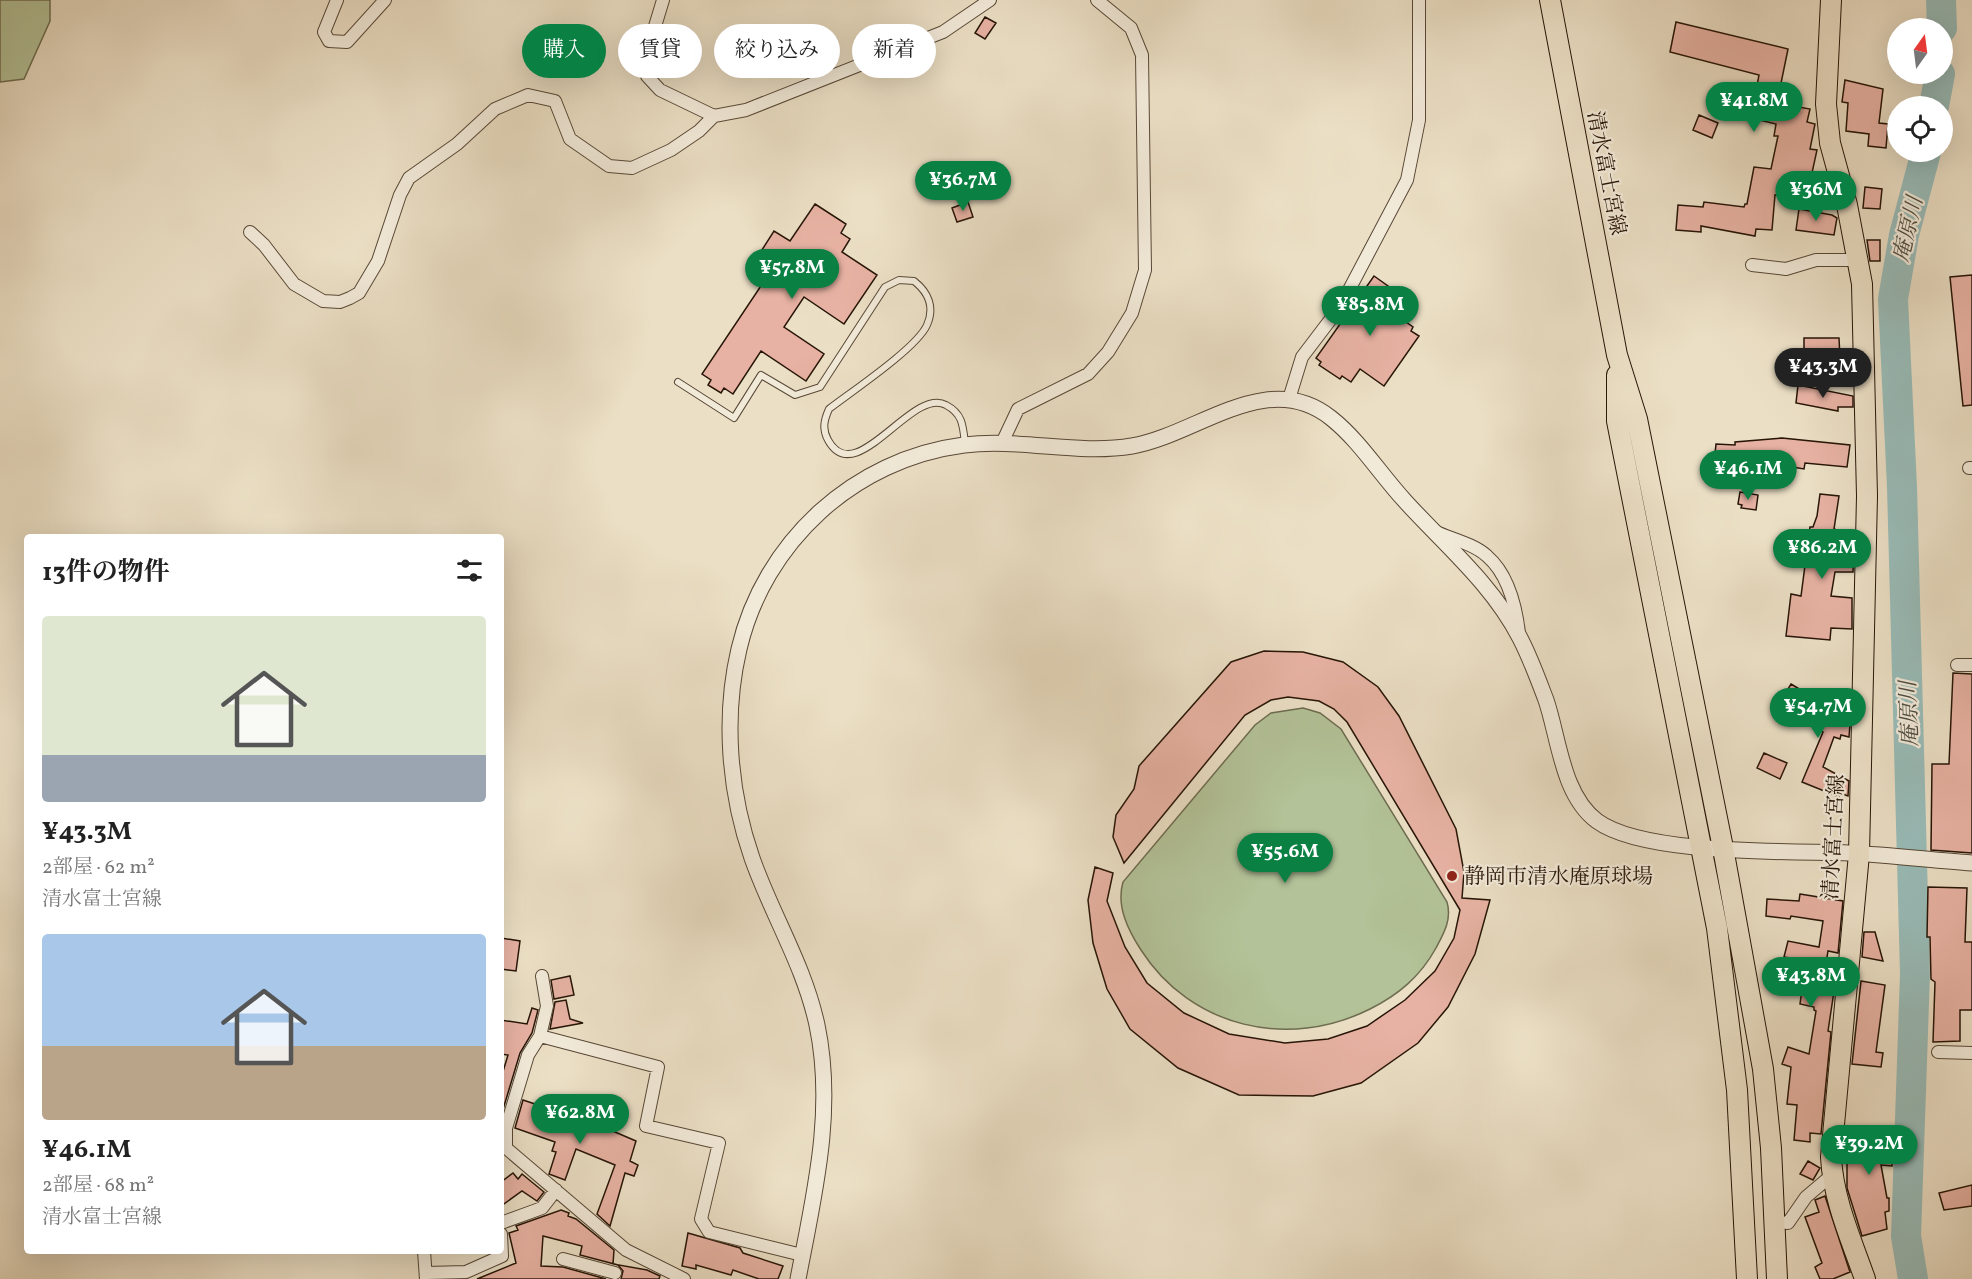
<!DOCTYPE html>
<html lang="ja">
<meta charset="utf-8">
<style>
body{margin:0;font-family:Vollkorn,"Noto Serif JP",serif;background:#f2f2f2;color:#222;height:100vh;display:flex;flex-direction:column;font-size:22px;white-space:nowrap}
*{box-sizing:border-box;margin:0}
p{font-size:20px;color:#767676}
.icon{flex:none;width:33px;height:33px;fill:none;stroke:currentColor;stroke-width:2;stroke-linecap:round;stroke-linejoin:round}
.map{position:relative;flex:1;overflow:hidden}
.sheet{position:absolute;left:24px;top:534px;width:480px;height:720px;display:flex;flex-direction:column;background:#fff;border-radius:6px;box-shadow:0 6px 24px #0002}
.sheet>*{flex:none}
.guide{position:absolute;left:522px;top:24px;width:570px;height:54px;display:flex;gap:12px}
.needle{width:39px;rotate:14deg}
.controls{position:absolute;left:1887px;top:18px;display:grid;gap:12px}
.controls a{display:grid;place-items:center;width:66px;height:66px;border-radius:50%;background:#fff;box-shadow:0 6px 24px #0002;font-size:30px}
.price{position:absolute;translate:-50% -51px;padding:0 14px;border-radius:21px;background:#0b8043;color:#fff;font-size:20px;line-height:39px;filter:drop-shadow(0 2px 3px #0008)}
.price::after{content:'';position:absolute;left:50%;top:36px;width:18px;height:14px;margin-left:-9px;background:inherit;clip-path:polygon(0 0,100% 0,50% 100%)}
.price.on{background:#222;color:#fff}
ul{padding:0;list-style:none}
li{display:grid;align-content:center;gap:12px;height:318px;padding:0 18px}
li span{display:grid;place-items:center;height:186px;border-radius:6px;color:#555}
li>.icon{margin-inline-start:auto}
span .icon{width:108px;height:108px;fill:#fffc;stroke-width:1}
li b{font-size:26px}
h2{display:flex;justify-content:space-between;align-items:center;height:72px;padding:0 18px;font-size:26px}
.pill{padding:0 21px;border-radius:27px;background:#fff;box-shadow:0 6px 24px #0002;font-size:21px;line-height:54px}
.pill.on{background:#0b8043;color:#fff}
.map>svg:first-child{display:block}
</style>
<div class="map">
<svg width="1972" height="1279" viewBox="0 0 1972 1279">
<rect width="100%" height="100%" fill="#ebdfc5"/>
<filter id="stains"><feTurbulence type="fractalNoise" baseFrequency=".00333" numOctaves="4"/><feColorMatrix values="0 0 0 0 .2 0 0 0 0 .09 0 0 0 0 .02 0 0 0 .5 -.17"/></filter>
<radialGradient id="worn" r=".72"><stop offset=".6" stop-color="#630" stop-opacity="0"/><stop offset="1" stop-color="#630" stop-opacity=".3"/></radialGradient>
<path fill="#b3c298" stroke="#6d6c50" stroke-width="1.5" d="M0,0H50V21L24,79L0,82Z
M1303,708L1320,713L1341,729L1447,902C1452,919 1444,933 1436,948C1420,977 1398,995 1370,1009C1289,1050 1191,1028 1141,950C1128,930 1116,906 1123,882L1255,725L1271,713Z"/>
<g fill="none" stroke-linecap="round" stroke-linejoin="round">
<path stroke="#99bcb8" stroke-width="30" d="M1941,0L1942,28
M1934,106L1940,74
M1913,1279L1906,1236L1915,974L1902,487L1893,299L1904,235L1926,152"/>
</g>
<path fill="#e7b2a3" stroke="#271507" stroke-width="1.5" d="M985,17L996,23L985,39L975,33Z
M1676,22L1788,49L1777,103L1810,109L1807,122L1815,124L1810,149L1817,150L1810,182L1815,184L1810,202L1775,195L1772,230L1756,229L1755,236L1701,226V232L1676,230L1678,205L1703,207L1704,202L1744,207L1745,204H1747L1754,167L1771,169L1778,136H1774L1776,124L1751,118L1759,75L1670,52Z
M1845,80L1883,89L1879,123L1888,124L1886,148L1868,146L1869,134L1846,131L1848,103L1842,102Z
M1699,115L1718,123L1712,138L1693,130Z
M1865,187L1882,189L1880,209L1863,208Z
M968,202L973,217L957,222L952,208Z
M815,204L846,224L841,233L850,239L842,252L877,275L844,324L804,297L784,327L824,354L806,381L761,351L733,394L724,388L721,393L708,385L711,380L702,374L769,274L753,264L774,231L790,241Z
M1799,209L1832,215L1837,218L1834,235L1796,230Z
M1867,240H1880V261H1870Z
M1972,275V405L1963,406L1950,277Z
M1374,276L1402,296L1397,303L1408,311L1402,319L1413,327L1411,331L1419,336L1384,386L1360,369L1351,382L1342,376L1340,379L1319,365L1321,362L1316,358Z
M1804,338H1839L1840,358H1804Z
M1798,385L1853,396V407H1838V411L1796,403Z
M1782,438L1850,445L1847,467L1805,463L1804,469L1780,465L1737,469V466L1714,464L1716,444L1735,445V442Z
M1740,492L1758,495L1756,510L1741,508L1742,505L1738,504Z
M1820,494L1839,496L1834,529L1837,530L1836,538L1842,539V545H1854L1853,572H1835L1831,596L1852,598V629L1831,628L1830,640L1786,636L1791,594L1801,596L1810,527H1813L1817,516Z
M1264,651L1303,652L1343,662L1378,687L1399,716L1456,829L1464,872L1462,898L1490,900L1475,954L1448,1007L1418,1043L1361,1083L1313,1096L1239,1095L1178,1068L1130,1029L1107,989L1093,943L1088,900L1095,867L1113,873L1107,901L1125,947L1147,983L1184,1013L1229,1034L1285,1043L1328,1039L1367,1026L1405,1000L1435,971L1454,938L1460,910L1347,722L1334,709L1319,701L1288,697L1271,700L1245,715L1124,863L1113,837L1116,815L1134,789L1139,766L1231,662Z
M1953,673L1972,674V853L1931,850L1932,764H1949Z
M1791,684L1834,710L1829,718L1850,724L1849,737L1841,735L1840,739L1834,737L1823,767L1849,781L1848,796L1840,793L1839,797L1802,782L1823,732L1778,706Z
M1764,753L1787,763L1780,779L1757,768Z
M1928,887L1967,888L1965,942H1972V1010H1960V1041L1933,1042L1935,982L1931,979L1930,937H1927Z
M1800,894L1843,901L1838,953L1828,951L1824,976L1836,978L1828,1031L1831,1032L1821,1134L1810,1133V1142L1794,1140L1797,1105L1787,1104L1791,1067L1782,1064L1788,1047L1809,1054L1816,1011L1814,1010V1007L1800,1004L1805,968L1789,965L1791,958L1784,957L1788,941L1819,947L1823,921L1791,916L1790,919L1766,916L1767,899L1799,901Z
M1864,932H1875L1883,961L1862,957Z
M501,938L520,941L516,971L501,969Z
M570,976L574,995L554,999L551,980Z
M1861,981L1885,985L1876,1052L1883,1053L1881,1067L1852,1064Z
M566,1000L570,1019L583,1023L550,1029L555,1002Z
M532,1008L538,1010L532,1033L520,1053L501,1116V1078L508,1055L501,1054V1020L527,1024Z
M523,1100L553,1110L557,1100L583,1109L582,1113L588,1115L587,1120L636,1141L630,1161L638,1165L634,1176L625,1173L610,1226L597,1214L615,1165L576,1149L565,1180L549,1174L556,1152L552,1151L555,1142L515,1128Z
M1847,1127L1890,1129L1889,1144H1893L1892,1166L1881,1165L1887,1198H1889V1211L1885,1212L1887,1229L1862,1236L1847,1188Z
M1808,1161L1820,1168L1813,1180L1800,1174Z
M513,1173L518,1179L522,1174L544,1192L537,1201L522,1191L501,1206V1182Z
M1972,1185V1206L1944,1210L1939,1193Z
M1825,1196L1850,1272L1833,1279H1820L1815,1267L1822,1263L1805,1217L1819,1212L1815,1200Z
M561,1210L569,1213L568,1216L576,1219L614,1250L613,1264L647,1270L660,1276L659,1279H621L623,1271L618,1265L580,1255L582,1246L543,1236L541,1266L563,1267L606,1279H477L516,1263L509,1233L518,1230L516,1226Z
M688,1233L740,1248L743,1253L783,1266L778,1279H759L733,1270L731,1275L696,1265V1269L682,1266Z"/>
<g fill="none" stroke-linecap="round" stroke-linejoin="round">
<g stroke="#584836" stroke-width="8">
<path id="service" d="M678,382L734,418L761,375L795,395L820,387L885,287L899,280L914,281C928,292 935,307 927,325C917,348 851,392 829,409C824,420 822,429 828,440C856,491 912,386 946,405C963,414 963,426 965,444"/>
</g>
<g stroke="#584836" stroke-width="14">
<path id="minor" d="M337,0L324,32L329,41L347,42L385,0
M663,0L646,56L647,76L660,90L714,116
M250,232L264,245L294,284L323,301L340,302L350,298L359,293L378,261L400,195L409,178L457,144L495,109L528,95L555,101L570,139L609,166L632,168L671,150L699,131L714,116L746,110L943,32L990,0
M1752,265L1786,269L1816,260H1858
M1289,399L1302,357L1340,307L1407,180L1419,120V0
M1002,443L1018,409L1088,374L1108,352L1132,313L1145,270L1142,55L1131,28L1097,0
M1969,468H1972
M1436,532C1452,539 1474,544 1487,556C1508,574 1516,607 1519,633
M1957,665H1972
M542,976L547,1006L540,1036L528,1055L506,1128V1148L626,1250L684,1279
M540,1036L658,1067L646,1126L719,1143L701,1219L709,1232L802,1255
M1938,1052L1972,1053
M1775,1222L1788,1223L1806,1197L1832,1175
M501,1223L542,1208L556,1190
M424,1251L426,1279
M563,1259L615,1273
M426,1273L466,1272L502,1256L501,1234"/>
</g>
<g stroke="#584836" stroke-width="17">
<path id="tertiary" d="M798,1279C814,1195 835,1111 817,1025C804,965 772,915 752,858C729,792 723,717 739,649C764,542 854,459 964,445C1020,438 1077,455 1132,446C1197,435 1267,367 1331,418C1360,441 1380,474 1405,501C1445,545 1492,584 1520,638C1530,657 1538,679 1546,700C1559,738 1562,795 1597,821C1643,855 1789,851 1849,853C1890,855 1931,860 1972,863"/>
</g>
<g stroke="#271507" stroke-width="22">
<path id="primary" d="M1550,0L1617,355L1637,419L1723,848L1763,1069L1771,1148L1777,1279
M1831,0L1826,104L1830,143L1847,205L1862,284L1867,496L1859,854L1831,1157C1833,1199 1851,1239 1865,1279
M1617,375V421L1717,928L1737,1090L1747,1279"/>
</g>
<use href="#service" stroke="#f2ead9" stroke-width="6"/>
<use href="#minor" stroke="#f2ead9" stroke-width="12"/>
<use href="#tertiary" stroke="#f2ead9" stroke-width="15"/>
<use href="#primary" stroke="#ebdfc5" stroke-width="20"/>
</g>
<circle fill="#8f2418" stroke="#f2ead9" stroke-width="2" cx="1452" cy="876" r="6"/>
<g text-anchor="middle" stroke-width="4.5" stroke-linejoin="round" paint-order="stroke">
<g font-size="21" fill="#271507" stroke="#f2ead9">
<text transform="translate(1607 173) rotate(79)" y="7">清水富士宮線</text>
<text transform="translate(1833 837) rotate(-87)" y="7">清水富士宮線</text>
</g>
<g font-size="21" fill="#271507" stroke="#f2ead9" text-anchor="start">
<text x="1464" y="883">静岡市清水庵原球場</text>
</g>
<g font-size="22" font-style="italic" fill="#4f4f45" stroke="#f2ead9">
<text transform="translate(1907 229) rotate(-77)" y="8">庵原川</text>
<text transform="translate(1908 714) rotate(-92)" y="8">庵原川</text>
</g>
</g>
<rect width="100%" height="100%" filter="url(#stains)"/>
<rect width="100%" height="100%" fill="url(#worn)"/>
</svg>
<div class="controls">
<a><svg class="needle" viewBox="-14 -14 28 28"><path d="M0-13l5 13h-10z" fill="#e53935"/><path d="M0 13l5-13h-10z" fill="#767676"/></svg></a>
<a><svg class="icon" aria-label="locate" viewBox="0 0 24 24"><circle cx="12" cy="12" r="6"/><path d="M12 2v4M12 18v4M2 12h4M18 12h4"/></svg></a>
</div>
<b class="price" style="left:1754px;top:133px">¥41.8M</b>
<b class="price" style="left:963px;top:212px">¥36.7M</b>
<b class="price" style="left:1816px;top:222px">¥36M</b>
<b class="price" style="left:792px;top:300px">¥57.8M</b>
<b class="price" style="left:1370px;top:337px">¥85.8M</b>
<b class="price on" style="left:1823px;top:399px">¥43.3M</b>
<b class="price" style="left:1748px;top:501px">¥46.1M</b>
<b class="price" style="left:1822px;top:580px">¥86.2M</b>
<b class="price" style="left:1818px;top:739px">¥54.7M</b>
<b class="price" style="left:1285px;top:884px">¥55.6M</b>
<b class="price" style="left:1811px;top:1008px">¥43.8M</b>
<b class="price" style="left:580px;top:1145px">¥62.8M</b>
<b class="price" style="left:1869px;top:1176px">¥39.2M</b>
<div class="guide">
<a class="pill on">購入</a>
<a class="pill">賃貸</a>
<a class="pill">絞り込み</a>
<a class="pill">新着</a>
</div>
<section class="sheet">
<h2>13件の物件<svg class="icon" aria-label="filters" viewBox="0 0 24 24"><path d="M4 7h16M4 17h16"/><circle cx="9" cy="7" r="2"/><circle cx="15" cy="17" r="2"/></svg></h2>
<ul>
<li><span style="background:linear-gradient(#dfe7d0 75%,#9aa5b1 0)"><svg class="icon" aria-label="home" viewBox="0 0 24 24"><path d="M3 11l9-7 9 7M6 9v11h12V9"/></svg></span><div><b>¥43.3M</b><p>2部屋 · 62 m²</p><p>清水富士宮線</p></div></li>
<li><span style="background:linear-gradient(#a9c7e8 60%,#b9a48a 0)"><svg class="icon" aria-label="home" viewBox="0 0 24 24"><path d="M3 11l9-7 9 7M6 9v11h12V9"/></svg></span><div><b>¥46.1M</b><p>2部屋 · 68 m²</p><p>清水富士宮線</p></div></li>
</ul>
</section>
</div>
